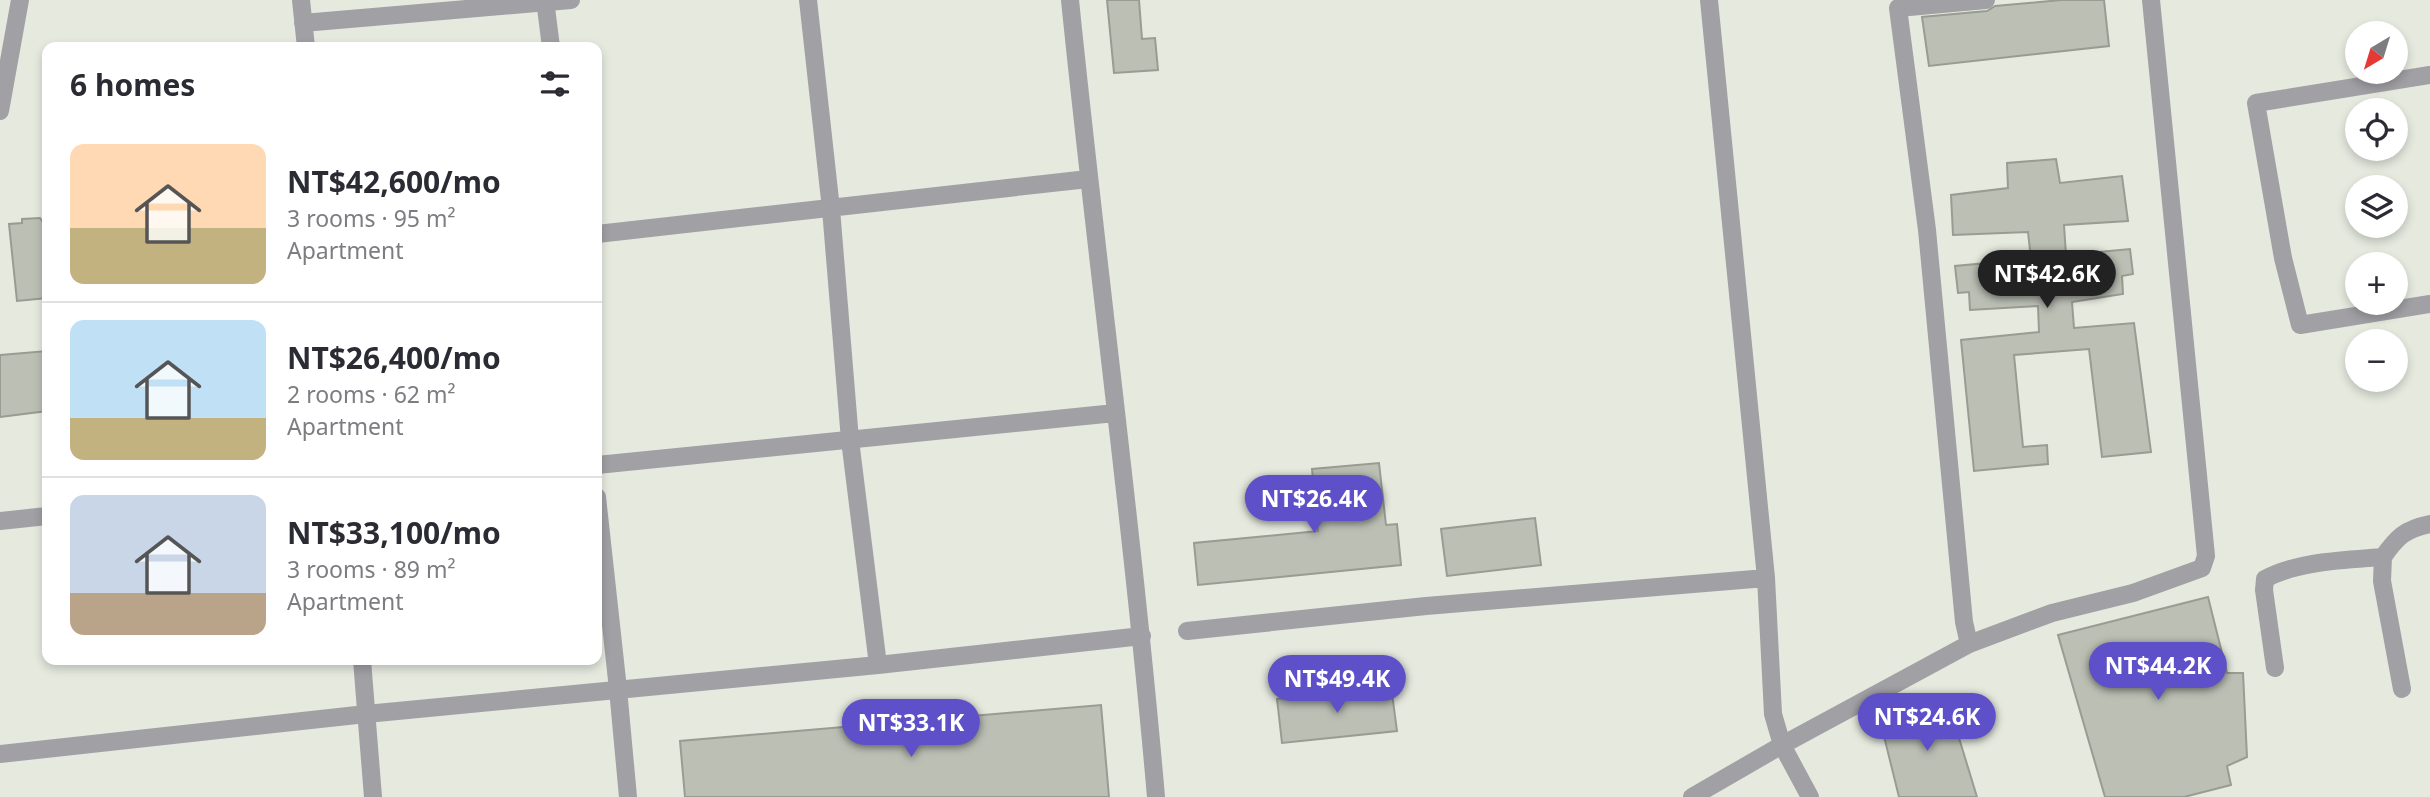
<!DOCTYPE html>
<meta charset="utf-8">
<style>
body{margin:0;font-family:"Noto Sans",sans-serif;background:#f2f2f3;color:#2b2b33;height:100vh;display:flex;flex-direction:column;font-size:26px;white-space:nowrap}
*{box-sizing:border-box;margin:0}
p{font-size:23px;color:#7c7c81}
.icon{flex:none;width:38px;height:38px;fill:none;stroke:currentColor;stroke-width:2;stroke-linecap:round;stroke-linejoin:round}
.map{position:relative;flex:1;overflow:hidden}
.details{position:absolute;left:42px;top:42px;width:560px;height:623px;display:flex;flex-direction:column;background:#fff;border-radius:14px;box-shadow:0 4px 10px #0003}
.details>*{flex:none}
.needle{width:46px;rotate:218deg}
.buttons{position:absolute;left:2345px;top:21px;display:grid;gap:14px}
.buttons a{display:grid;place-items:center;width:63px;height:63px;border-radius:50%;background:#fff;box-shadow:0 4px 10px #0003;font-size:35px}
.price{position:absolute;translate:-50% -60px;padding:0 16px;border-radius:24px;background:#5d50c9;color:#fff;font-size:23px;line-height:46px;filter:drop-shadow(0 2px 4px #0008)}
.price::after{content:'';position:absolute;left:50%;top:42px;width:21px;height:16px;margin-left:-10px;background:inherit;clip-path:polygon(0 0,100% 0,50% 100%)}
.price.on{background:#222;color:#fff}
ul{padding:0;list-style:none}
li{display:flex;align-items:center;gap:21px;height:175px;padding:0 28px}
li+li{border-top:2px solid #e1e1e2}
li span{display:grid;place-items:center;flex:none;width:196px;height:140px;border-radius:14px;color:#555}
li>.icon{margin-inline-start:auto}
span .icon{width:84px;height:84px;fill:#fffc;stroke-width:1}
li b{font-size:30px}
h2{display:flex;justify-content:space-between;align-items:center;height:84px;padding:0 28px;font-size:30px}
.map>svg:first-child{display:block}
</style>
<div class="map">
<svg width="2430" height="797" viewBox="0 0 2430 797">
<rect width="100%" height="100%" fill="#e5e9de"/>
<path fill="#bbbfb4" stroke="#999c92" stroke-width="2" d="M1107,0H1139L1142,39L1155,38L1158,70L1114,73Z
M2061,0H2104L2109,46L1929,66L1922,17L1987,11L1995,6Z
M2056,159L2060,183L2122,176L2128,221L2064,225L2066,255L2130,249L2133,274L2122,276L2123,294L2072,302L2074,328L2134,323L2151,452L2102,457L2089,349L2014,355L2023,447L2047,445L2048,464L1974,471L1961,340L2039,332L2038,306L1970,310L1969,292L1958,293L1955,266L2031,259L2028,232L1953,235L1951,195L2008,188L2007,163Z
M40,218L42,221H47V298L17,301L9,224L22,223V219Z
M47,351V411L0,417V355Z
M1379,463L1386,525L1397,524L1401,565L1198,585L1194,543L1318,531L1312,469Z
M1535,518L1541,565L1447,576L1441,529Z
M2208,597L2227,673H2243L2247,757L2227,766L2231,785L2184,797H2105L2058,635Z
M1391,686L1397,731L1282,743L1277,699Z
M1948,702L1977,797H1899L1879,716Z
M1101,705L1109,797H685L680,741Z"/>
<g fill="none" stroke-linecap="round" stroke-linejoin="round">
<path stroke="#a0a0a5" stroke-width="18" d="M301,0L306,47
M545,0L551,47
M808,0L831,209L850,440L878,665
M1070,0C1097,266 1133,531 1156,797
M1709,0L1766,578L1773,714L1782,745L1810,797
M303,23L571,0
M2430,75L2256,103L2283,258L2300,325L2430,304
M0,111L20,0
M597,234L1088,179
M597,465L1115,413
M597,497L618,689L628,797
M0,521L47,516
M2383,557L2382,581L2402,689
M1187,631L1426,606L1766,578
M1969,644L1964,622L1927,230L1898,8L1986,0
M362,660L373,797
M2275,668L2264,590L2265,579C2298,561 2346,560 2383,557C2397,537 2405,529 2430,524
M0,754L366,714L878,665L1142,636
M1692,797L1782,745L1969,644L2052,613L2133,593L2202,568L2206,556L2151,0"/>
</g>
</svg>
<div class="buttons">
<a><svg class="needle" viewBox="-14 -14 28 28"><path d="M0-13l5 13h-10z" fill="#e53935"/><path d="M0 13l5-13h-10z" fill="#7c7c81"/></svg></a>
<a><svg class="icon" aria-label="locate" viewBox="0 0 24 24"><circle cx="12" cy="12" r="6"/><path d="M12 2v4M12 18v4M2 12h4M18 12h4"/></svg></a>
<a><svg class="icon" aria-label="layers" viewBox="0 0 24 24"><path d="M12 4l9 5-9 5-9-5zM3 14l9 5 9-5"/></svg></a>
<a>+</a>
<a>−</a>
</div>
<b class="price on" style="left:2047px;top:310px">NT$42.6K</b>
<b class="price" style="left:1314px;top:535px">NT$26.4K</b>
<b class="price" style="left:2158px;top:702px">NT$44.2K</b>
<b class="price" style="left:1337px;top:715px">NT$49.4K</b>
<b class="price" style="left:1927px;top:753px">NT$24.6K</b>
<b class="price" style="left:911px;top:759px">NT$33.1K</b>
<section class="details">
<h2>6 homes<svg class="icon" aria-label="filters" viewBox="0 0 24 24"><path d="M4 7h16M4 17h16"/><circle cx="9" cy="7" r="2"/><circle cx="15" cy="17" r="2"/></svg></h2>
<ul>
<li><span style="background:linear-gradient(#ffd9b3 60%,#c2b280 0)"><svg class="icon" aria-label="home" viewBox="0 0 24 24"><path d="M3 11l9-7 9 7M6 9v11h12V9"/></svg></span><div><b>NT$42,600/mo</b><p>3 rooms · 95 m²</p><p>Apartment</p></div></li>
<li><span style="background:linear-gradient(#bfe0f5 70%,#c2b280 0)"><svg class="icon" aria-label="home" viewBox="0 0 24 24"><path d="M3 11l9-7 9 7M6 9v11h12V9"/></svg></span><div><b>NT$26,400/mo</b><p>2 rooms · 62 m²</p><p>Apartment</p></div></li>
<li><span style="background:linear-gradient(#c9d6e8 70%,#b9a48a 0)"><svg class="icon" aria-label="home" viewBox="0 0 24 24"><path d="M3 11l9-7 9 7M6 9v11h12V9"/></svg></span><div><b>NT$33,100/mo</b><p>3 rooms · 89 m²</p><p>Apartment</p></div></li>
</ul>
</section>
</div>
